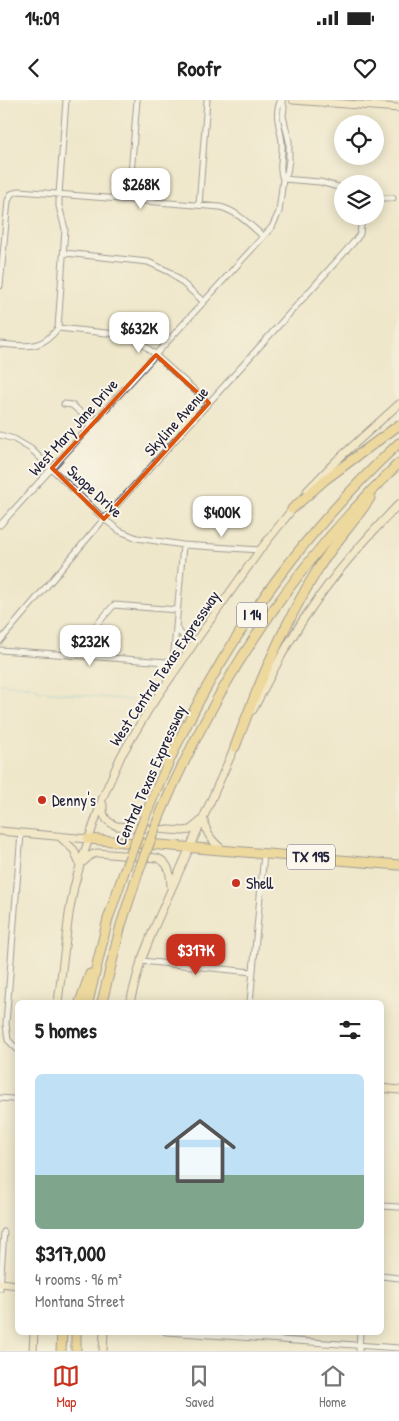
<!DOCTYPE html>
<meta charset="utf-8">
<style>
body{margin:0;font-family:"Patrick Hand",sans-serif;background:#f2f2f2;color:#222;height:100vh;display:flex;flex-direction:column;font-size:19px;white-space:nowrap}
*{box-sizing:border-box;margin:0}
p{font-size:16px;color:#767676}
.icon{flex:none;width:28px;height:28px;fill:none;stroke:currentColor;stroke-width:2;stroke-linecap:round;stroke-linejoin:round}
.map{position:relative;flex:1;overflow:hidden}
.sheet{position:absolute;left:15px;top:900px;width:369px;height:335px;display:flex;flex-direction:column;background:#fff;border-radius:8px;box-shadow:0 2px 12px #0003}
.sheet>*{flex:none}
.controls{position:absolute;left:334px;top:15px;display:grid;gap:10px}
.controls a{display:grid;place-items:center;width:50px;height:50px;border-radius:50%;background:#fff;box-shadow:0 2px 12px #0003;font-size:25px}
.price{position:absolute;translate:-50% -42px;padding:0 11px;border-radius:10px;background:#fff;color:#222;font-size:16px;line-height:32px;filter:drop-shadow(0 1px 2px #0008)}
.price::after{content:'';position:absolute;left:50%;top:30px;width:15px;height:11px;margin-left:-8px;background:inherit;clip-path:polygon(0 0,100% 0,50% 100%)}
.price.current{background:#c8321e;color:#fff}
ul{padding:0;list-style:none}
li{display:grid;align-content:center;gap:10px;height:265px;padding:0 20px}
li+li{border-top:1px solid #e0e0e0}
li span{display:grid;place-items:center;height:155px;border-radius:8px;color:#555}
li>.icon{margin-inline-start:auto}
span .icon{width:90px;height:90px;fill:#fffc;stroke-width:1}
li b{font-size:21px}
h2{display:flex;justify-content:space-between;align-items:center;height:60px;padding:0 20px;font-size:21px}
.status{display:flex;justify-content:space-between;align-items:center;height:35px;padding:0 25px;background:#fff;direction:ltr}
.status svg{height:14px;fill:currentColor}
header{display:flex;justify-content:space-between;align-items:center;height:65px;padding:0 20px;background:#fff;font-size:22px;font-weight:700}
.dock{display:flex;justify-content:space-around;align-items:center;height:70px;border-top:1px solid #e0e0e0;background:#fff;font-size:14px;color:#767676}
.dock a{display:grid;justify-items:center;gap:2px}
.dock .current{color:#c8321e}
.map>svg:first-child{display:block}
</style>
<div class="status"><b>14:09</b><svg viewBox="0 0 49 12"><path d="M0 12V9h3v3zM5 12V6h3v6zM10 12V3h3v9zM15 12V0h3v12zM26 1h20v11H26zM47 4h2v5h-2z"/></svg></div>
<header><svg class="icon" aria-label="back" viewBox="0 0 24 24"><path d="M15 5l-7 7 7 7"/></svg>Roofr<svg class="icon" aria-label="heart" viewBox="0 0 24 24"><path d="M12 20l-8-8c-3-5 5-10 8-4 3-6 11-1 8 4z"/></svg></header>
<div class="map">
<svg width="399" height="1251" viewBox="0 0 399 1251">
<rect width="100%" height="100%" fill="#fbf7ec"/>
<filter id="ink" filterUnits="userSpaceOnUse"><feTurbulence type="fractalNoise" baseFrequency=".02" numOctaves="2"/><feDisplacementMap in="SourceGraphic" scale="10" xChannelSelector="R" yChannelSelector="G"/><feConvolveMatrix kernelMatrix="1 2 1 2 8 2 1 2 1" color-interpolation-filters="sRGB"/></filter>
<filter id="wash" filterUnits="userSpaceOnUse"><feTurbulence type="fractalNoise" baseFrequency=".0096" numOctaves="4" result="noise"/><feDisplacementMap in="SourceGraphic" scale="20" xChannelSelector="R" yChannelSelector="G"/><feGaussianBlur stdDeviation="1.12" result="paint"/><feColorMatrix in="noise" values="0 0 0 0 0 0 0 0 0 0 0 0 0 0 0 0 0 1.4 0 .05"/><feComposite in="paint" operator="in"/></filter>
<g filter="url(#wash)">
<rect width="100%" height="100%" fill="#efe7cb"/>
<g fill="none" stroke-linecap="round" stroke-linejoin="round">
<path stroke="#51b1cf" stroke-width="1" d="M0,584L28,586L42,591L131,600"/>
</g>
</g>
<g filter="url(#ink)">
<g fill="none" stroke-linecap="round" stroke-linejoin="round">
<g stroke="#414051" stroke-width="7">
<path id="street" d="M281,0C273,15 281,28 282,43C283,56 278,68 283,79
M283,79L320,82L342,88
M375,98H393
M129,99L137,0
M199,105L207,0
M65,153L148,162L170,172L204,202
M0,186L8,101L11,94L19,91L220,107C237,111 250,125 263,136
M58,228L65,129L59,106V94L66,0
M58,228L125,235L142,243L209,303
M0,244C25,246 41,251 58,228
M64,304L72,305L93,323
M0,335L14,339L31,349L104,419L120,431L137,438L183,445L260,450
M0,425L272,127L279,112L283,79L287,73L289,60V41L283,16L284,7L282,0
M176,527C181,535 186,541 197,539
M0,541L104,419L353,143L360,134L362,116
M0,550L181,563
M70,555L114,505L177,510
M159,562L166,570L170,579
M173,563L183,445
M141,861L252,872
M250,902L264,754
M18,950L8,940L6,924L21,733
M0,998L12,999
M381,1106L399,1107
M381,1176L399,1178
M0,1188L4,1132
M166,1232L399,1248
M359,1251L360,1232"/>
</g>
<g stroke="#414051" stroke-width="9">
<path id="secondary" d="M293,0L399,8
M307,391L336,361L399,304
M253,610C271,575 289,539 312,507C337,470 368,436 399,404
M103,705C102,716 106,722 117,726L183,731L190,730L201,721
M204,720C206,734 212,741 223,750
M0,731L88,739
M59,736L74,750L80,765
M83,762L91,755L97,753L157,758C170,763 170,773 171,786
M58,902L69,814L74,787L81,762L103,697L121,656L149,609L197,539L260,450L294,407
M130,902L141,861L154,828L237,642
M381,988L399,990
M0,1183L18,1185
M33,1251L34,1232
M103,1251L104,1232"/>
</g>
<g stroke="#414051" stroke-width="11">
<path id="highway" d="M292,409L326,379L399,325
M235,647C258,586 283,525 318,469C333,444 354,423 370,398
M146,714C158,685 171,656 185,628C238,522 312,424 399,343
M160,715C217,581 294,464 399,363
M88,739L399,765
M80,902L90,874
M88,902L108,819L124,772
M102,902L121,825L138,773
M61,1251L62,1232
M76,1251V1232"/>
</g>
<use href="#street" stroke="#fff" stroke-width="5"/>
<use href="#secondary" stroke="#f7e8c3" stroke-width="7"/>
<use href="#highway" stroke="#ecc669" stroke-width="9"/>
<g stroke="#414051" stroke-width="11" stroke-linecap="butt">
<path id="highway-bridge" d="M124,772L146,714
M138,773L160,715"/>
</g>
<use href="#highway-bridge" stroke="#ecc669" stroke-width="9"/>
</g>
</g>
<path d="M0 0H399V1251H0ZM156,255L209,303L104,419L52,368Z" fill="#efe7cb" fill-opacity=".55" fill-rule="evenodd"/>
<path fill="none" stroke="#de560e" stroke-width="4" stroke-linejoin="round" d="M156,255L209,303L104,419L52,368Z"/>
<g fill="#c8321e" stroke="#fbf7ec" stroke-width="2">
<circle cx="42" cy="700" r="5"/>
<circle cx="236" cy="783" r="5"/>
</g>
<g text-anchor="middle" stroke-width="4" stroke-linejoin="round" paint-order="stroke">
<g fill="#fbf7ec" stroke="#636270" stroke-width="1">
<rect x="237" y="502.5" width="30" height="25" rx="4"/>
<rect x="287" y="744.5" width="48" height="25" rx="4"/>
</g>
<g font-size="15" font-weight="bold" fill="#22223b">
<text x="252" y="520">I 14</text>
<text x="311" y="762">TX 195</text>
</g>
<g font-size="16" fill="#22223b" stroke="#fbf7ec">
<text transform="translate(176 321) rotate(-48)" y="6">Skyline Avenue</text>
<text transform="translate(73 327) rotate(-48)" y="6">West Mary Jane Drive</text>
<text transform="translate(95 391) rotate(43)" y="6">Swope Drive</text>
<text transform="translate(164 568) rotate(-56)" y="6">West Central Texas Expressway</text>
<text transform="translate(150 675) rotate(-66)" y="6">Central Texas Expressway</text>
</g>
<g font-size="16" fill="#22223b" stroke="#fbf7ec" text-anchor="start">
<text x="52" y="706">Denny's</text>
<text x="246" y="789">Shell</text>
</g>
</g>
</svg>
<div class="controls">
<a><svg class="icon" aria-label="locate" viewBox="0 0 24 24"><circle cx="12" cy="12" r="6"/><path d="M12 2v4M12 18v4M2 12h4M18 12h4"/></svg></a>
<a><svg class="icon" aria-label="layers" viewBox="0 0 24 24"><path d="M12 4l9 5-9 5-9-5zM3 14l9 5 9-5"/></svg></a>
</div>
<b class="price" style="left:141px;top:110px">$268K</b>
<b class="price" style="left:139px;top:254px">$632K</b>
<b class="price" style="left:222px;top:438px">$400K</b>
<b class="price" style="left:90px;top:567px">$232K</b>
<b class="price current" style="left:196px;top:876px">$317K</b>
<section class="sheet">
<h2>5 homes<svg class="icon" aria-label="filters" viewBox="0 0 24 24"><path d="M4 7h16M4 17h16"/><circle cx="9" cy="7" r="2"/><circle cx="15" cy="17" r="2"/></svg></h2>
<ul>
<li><span style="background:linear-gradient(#bfe0f5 65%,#7fa58c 0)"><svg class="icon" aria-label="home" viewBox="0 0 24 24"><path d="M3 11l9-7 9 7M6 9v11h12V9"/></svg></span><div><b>$317,000</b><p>4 rooms · 96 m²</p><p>Montana Street</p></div></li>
</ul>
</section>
</div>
<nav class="dock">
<a class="current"><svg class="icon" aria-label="map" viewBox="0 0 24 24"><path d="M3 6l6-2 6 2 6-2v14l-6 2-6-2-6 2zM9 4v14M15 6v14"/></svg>Map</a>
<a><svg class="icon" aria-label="saved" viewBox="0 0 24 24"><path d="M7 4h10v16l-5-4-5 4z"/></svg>Saved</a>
<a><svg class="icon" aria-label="home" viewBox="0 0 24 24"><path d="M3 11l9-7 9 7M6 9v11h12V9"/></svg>Home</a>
</nav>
